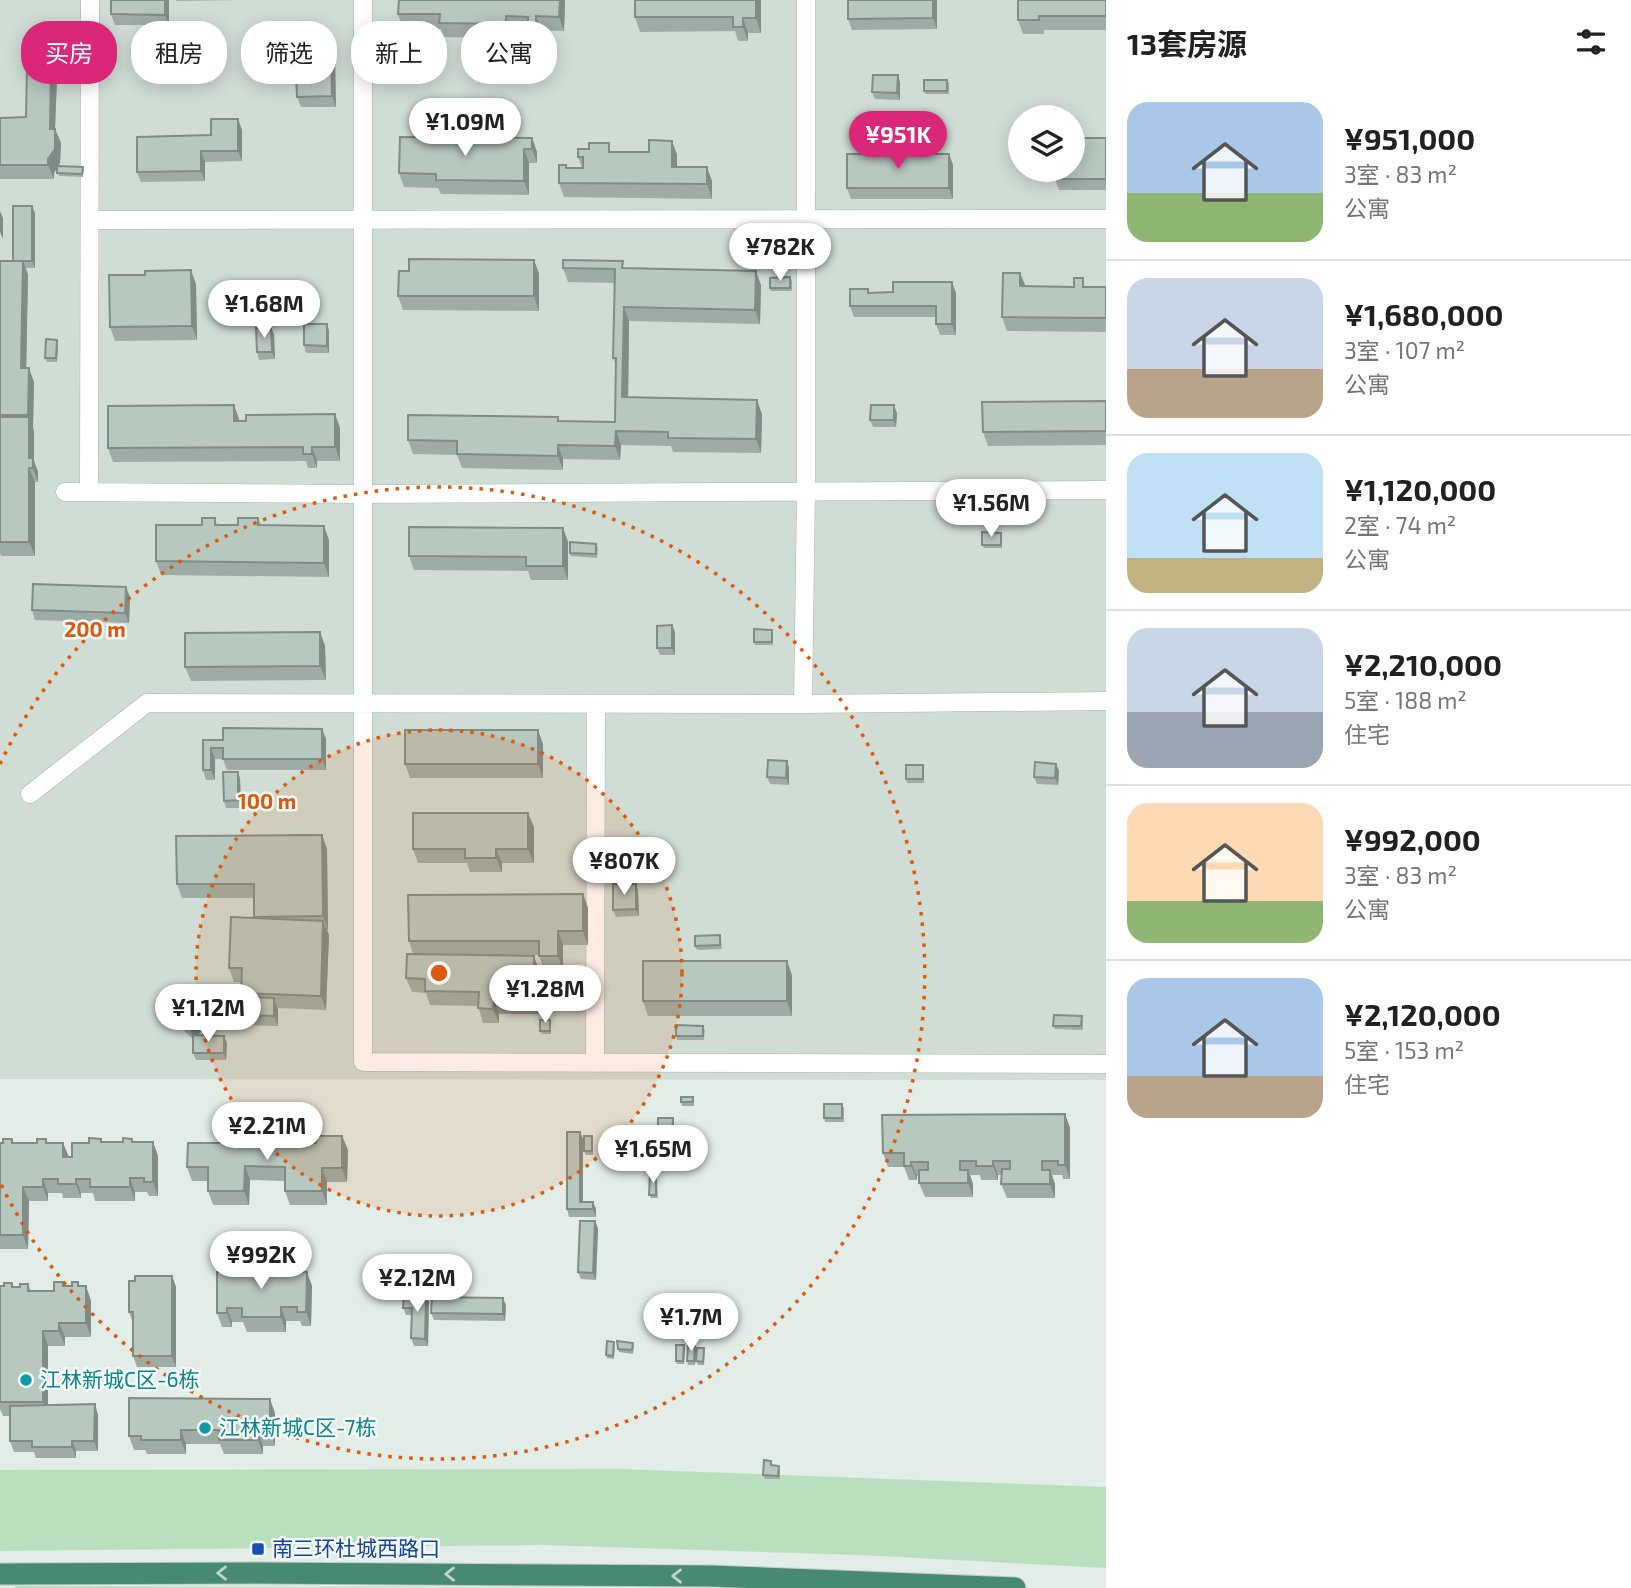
<!DOCTYPE html>
<html lang="zh">
<meta charset="utf-8">
<style>
body{margin:0;font-family:"Exo 2","Noto Sans SC",sans-serif;background:#f6f6f6;color:#202124;height:100vh;display:flex;flex-direction:column;font-size:26px;white-space:nowrap}
*{box-sizing:border-box;margin:0}
p{font-size:23px;color:#757577}
.icon{flex:none;width:38px;height:38px;fill:none;stroke:currentColor;stroke-width:2;stroke-linecap:round;stroke-linejoin:round}
.map{position:relative;flex:1;overflow:hidden}
.drawer{display:flex;flex-direction:column;background:#fff;width:525px}
.drawer>*{flex:none}
.top-card{position:absolute;left:21px;top:21px;width:665px;height:63px;display:flex;gap:14px}
.controls{position:absolute;left:1008px;top:105px;display:grid;gap:14px}
.controls a{display:grid;place-items:center;width:77px;height:77px;border-radius:50%;background:#fff;box-shadow:0 4px 18px #0003;font-size:35px}
.price{position:absolute;translate:-50% -60px;padding:0 16px;border-radius:24px;background:#fff;color:#222;font-size:23px;line-height:46px;filter:drop-shadow(0 2px 4px #0008)}
.price::after{content:'';position:absolute;left:50%;top:42px;width:21px;height:16px;margin-left:-10px;background:inherit;clip-path:polygon(0 0,100% 0,50% 100%)}
.price.selected{background:#db2777;color:#fff}
ul{padding:0;list-style:none}
li{display:flex;align-items:center;gap:21px;height:175px;padding:0 21px}
li+li{border-top:2px solid #e0e0e0}
li span{display:grid;place-items:center;flex:none;width:196px;height:140px;border-radius:21px;color:#555}
li>.icon{margin-inline-start:auto}
span .icon{width:84px;height:84px;fill:#fffc;stroke-width:1}
li b{font-size:30px}
h2{display:flex;justify-content:space-between;align-items:center;height:84px;padding:0 21px;font-size:30px}
.tag{padding:0 24px;border-radius:28px;background:#fff;box-shadow:0 4px 18px #0003;font-size:24px;line-height:63px}
.tag.selected{background:#db2777;color:#fff}
main{display:flex;flex:1;min-height:0}
.map>svg:first-child{display:block}
</style>
<main>
<div class="map">
<svg width="1106" height="1588" viewBox="0 0 1106 1588">
<rect width="100%" height="100%" fill="#e2ede7"/>
<path fill="#d0ddd5" fill-rule="evenodd" d="M0,0H1106V1080L0,1079ZM1020,117H1073V170H1020Z"/>
<path fill="#badfbf" d="M620,1469L1106,1487V1568L860,1555L543,1545L0,1551V1470Z
M15,1586L638,1587L15,1588Z"/>
<g fill="none" stroke-linecap="round" stroke-linejoin="round">
<g stroke="#a4b5ad" stroke-width="19">
<path id="minor" d="M363,0V1062L1106,1064
M91,220L1106,219
M65,492L362,494L1106,490
M89,492L90,0
M803,704L806,491V0
M30,794L147,703L803,704L1106,701
M595,1063L596,704"/>
</g>
<g stroke="#c1c9c6" stroke-width="23">
<path id="trunk" d="M0,1574L256,1573L711,1576L1015,1588"/>
</g>
<use href="#minor" stroke="#fff" stroke-width="18"/>
<use href="#trunk" stroke="#488972" stroke-width="21"/>
</g>
<path fill="#9daca4" d="M169,0V25H115L111,14Z
M176,0H240L176,1Z
M565,0L564,31L542,30V40H533L530,31L511,30V38L444,37L441,29L403,28L398,14Z
M761,0V33H748V41H738L735,31L640,32L635,17Z
M848,0H937V29L852,30L848,19Z
M1106,0V30H1044V34H1023L1018,20Z
M331,45L335,56L336,107H301L297,97L302,74Z
M51,65L57,79L55,129L61,143L60,163L58,166L83,167L84,170L83,177L59,176L57,167L54,173V179H0V118L26,117Z
M898,75L900,83V100L875,99L872,92Z
M947,80L949,83V94H926L924,91Z
M1075,127L1079,138H1106V190H1059L1055,179Z
M242,130V161L205,162V181L141,182L137,172L211,135Z
M532,138L537,152V163H529V195L441,194L438,188L404,187L399,173Z
M672,141L677,155V167L712,181V199L564,197L559,183L566,165L567,168H582L578,157L612,152H649Z
M949,154L953,165V199H851L847,188Z
M35,213V268H26L28,275L26,368L34,382L33,428L34,432V461L38,472V482H35V556H1L0,553V261H13Z
M534,260L539,274V311L403,310L398,296L409,271Z
M563,268H625L761,285L760,324L629,321L628,398L762,414L761,453L673,452L671,446L621,445L620,460L563,459V470L462,468L457,455L413,454L408,440L559,421L615,422L616,365L613,358L615,283L568,282Z
M790,277L792,281V291H771L770,288Z
M196,284L197,340L115,341L110,327Z
M1025,286L1106,287V332L1007,331L1002,317Z
M868,289L869,293H956V335H940L936,324V317H854L850,306Z
M327,324L329,331V353H306L304,345Z
M271,328L274,335L275,359L259,360L257,352Z
M57,340L58,343L57,362H47L45,358Z
M1106,401V445L988,446L983,432Z
M234,405L239,421L335,414L340,428V461H317V468H308L306,461L113,462L108,448Z
M897,413L896,427H873L870,420Z
M215,518L217,525H238L258,518L261,525L329,540V577L161,575L156,561L202,525Z
M563,528L568,542V580H531L528,571L414,570L409,556Z
M1002,537V548H984L982,545Z
M598,547L597,558L571,556L570,553Z
M130,597L129,623L35,620L32,610Z
M672,625L675,632V655H660L657,648Z
M320,632L325,646L326,680L191,681L185,667Z
M773,633V645H755L754,642Z
M322,729L326,739V770H227L223,759H215V780H206L203,770V740H223Z
M543,744V778H410L405,764Z
M787,761L789,768V785L770,784L767,777Z
M1056,764L1059,771L1058,785L1037,784L1034,777Z
M923,765L924,769V783H907L906,779Z
M238,772L240,779L241,808H226L224,801Z
M534,827V863H502V872H470L467,863H418L413,849Z
M322,835L327,849L328,930H327L329,935L326,1010L278,1008V1026L227,1025L201,1031L198,1035L227,1043L226,1060H196L193,1053V1039L185,1032L181,1022L242,997L241,993V982H234L229,968L255,918L254,898H182L177,884Z
M636,884L638,891L639,916L616,917L613,910Z
M583,894L588,908V945H563V970H544L539,955H470L539,970L538,1014H499V1023H483L478,1006L430,1005L426,993L412,992L406,978L413,954L409,941Z
M721,939L722,949L697,950L695,946Z
M792,975V1016H648L643,1001Z
M550,1020L551,1024V1034H542L540,1031Z
M1083,1020V1030L1055,1029L1053,1026Z
M705,1029L704,1040H677L676,1036Z
M694,1100V1106H682L681,1102Z
M844,1107V1122H825L824,1118Z
M1065,1114L1070,1128V1179H1063L1062,1175H1052L1055,1184V1198H1007L1001,1184L1002,1175H998V1180H981L980,1175H970L973,1184V1197H925L919,1183V1176H917V1180H909L904,1167H888L883,1153Z
M673,1118L674,1122L673,1139H659L658,1135Z
M580,1132L583,1139V1202H593L596,1209V1217H569L567,1209Z
M342,1136L348,1150L347,1182H327V1205H290L285,1191V1181L250,1180L249,1205H213L208,1191V1181H192L187,1167L242,1139L243,1143H316Z
M46,1139L47,1143H63L68,1157H72L89,1143L102,1142H153L158,1156V1196H149L147,1192H135V1201H95L93,1193H81V1198H63L62,1193H48V1201H29L28,1249H0V1143H37Z
M593,1139V1155H586L584,1151Z
M656,1174L657,1178L658,1198H651L649,1195Z
M598,1228L596,1280L581,1279L578,1272Z
M230,1268L232,1272H291L297,1268L299,1272H307L312,1286L311,1326H302L300,1321H286V1332H247L243,1322H232V1327H222L217,1313L224,1272Z
M172,1276L176,1287V1367H137L133,1356V1323L129,1312L135,1281Z
M78,1282L80,1286H86L91,1301V1337H65V1346H48V1405L98,1415V1451H76V1458H36L34,1452H14L10,1441V1416H3L0,1409V1286L20,1287L28,1284L31,1291H54L64,1286H72Z
M429,1302L428,1346H414L411,1338L412,1315H406L403,1308Z
M506,1305L505,1321L434,1320L431,1313Z
M633,1343L634,1347L633,1354L619,1352L618,1349Z
M684,1345L685,1349L684,1364H677L676,1361Z
M615,1346L614,1359L607,1358L606,1355Z
M704,1348L705,1351L704,1365H698L696,1361Z
M696,1350L695,1365H688L687,1361Z
M275,1413V1446H263V1454H224L220,1444H186V1454H147L145,1450H134L129,1436Z
M772,1465L780,1469V1479H765L763,1475Z"/>
<path fill="#808c86" d="M165,0H169V25L165,15Z
M560,0H565L564,31L559,17Z
M756,0H761V33L756,18Z
M933,0H937V29L933,18Z
M506,16L511,30V38L506,24Z
M536,16L542,30V40L536,26Z
M743,18L748,33V41L743,27Z
M331,45L335,56L336,107L332,96Z
M51,65L57,79L55,129L61,143L60,163L54,173V179L48,165Z
M898,75L900,83V100L897,93Z
M238,119L242,130V161L238,151Z
M532,138L537,152V163L532,149Z
M672,141L677,155V181L672,167Z
M524,149L529,163V195L524,181Z
M201,151L205,162V181L201,171Z
M949,154L953,165V199L949,188Z
M707,167L712,181V199L707,184Z
M32,206L35,213V268L32,261Z
M0,211L3,218V239L0,232Z
M534,260L539,274V311L534,296Z
M23,261L28,275L26,382L21,368Z
M191,270L196,284L197,340L192,326Z
M756,271L761,285L760,324L755,310Z
M1020,273L1026,287L1020,286Z
M952,282L956,293V335L952,324Z
M624,307L629,321L628,412L622,397Z
M327,324L329,331V353L327,346Z
M271,328L274,335L275,359L272,352Z
M57,340L58,343L57,362L56,358Z
M29,368L34,382L33,428L34,432V461L38,472V482L29,458V419L28,415Z
M757,400L762,414L761,453L756,439Z
M234,405L239,419V436L234,421Z
M894,405L897,413L896,427L894,420Z
M335,414L340,428V461L335,447Z
M616,431L621,445L620,460L615,446Z
M558,445L563,459V470L558,456Z
M312,447L317,461V468L312,454Z
M29,468L35,482V556L29,542Z
M324,526L329,540V577L324,563Z
M563,528L568,542V580L563,566Z
M126,587L130,597L129,623L125,613Z
M672,625L675,632V655L672,648Z
M320,632L325,646L326,680L320,666Z
M322,729L326,739V770L322,759Z
M538,730L543,744V778L538,764Z
M211,748L215,759V780L211,770Z
M787,761L789,768V785L786,778Z
M1056,764L1059,771L1058,785L1055,778Z
M238,772L240,779L241,808L238,800Z
M528,813L534,827V863L528,849Z
M322,835L327,849L328,930L323,916Z
M496,849L502,863V872L496,858Z
M636,884L638,891L639,916L636,909Z
M583,894L588,908V945L583,931Z
M323,921L329,935L326,1010L321,996Z
M558,931L563,945V970L558,956Z
M534,956L539,970L538,1014L533,1000Z
M787,961L792,975V1016L787,1001Z
M274,998L278,1009V1026L274,1016Z
M494,1000L499,1014V1023L493,1009Z
M197,1021L201,1031L194,1040L190,1029Z
M224,1036L227,1043L226,1060L224,1053Z
M1065,1114L1070,1128V1179L1065,1165Z
M673,1118L674,1122L673,1139L672,1136Z
M580,1132L583,1139V1209L580,1202Z
M342,1136L348,1150L347,1182L342,1168Z
M153,1142L158,1156V1196L153,1182Z
M63,1143L69,1157H63Z
M993,1161L998,1175V1180L993,1166Z
M911,1162L917,1176V1180L911,1166Z
M245,1166L250,1180L249,1205L244,1191Z
M322,1168L327,1182V1205L322,1191Z
M968,1170L973,1184V1197L968,1183Z
M1050,1170L1055,1184V1198L1050,1184Z
M130,1178L135,1192V1201L130,1187Z
M43,1179L48,1193V1201L43,1187Z
M76,1179L81,1193V1198L76,1184Z
M23,1187L29,1201L28,1249L23,1235Z
M593,1202L596,1209V1217L593,1209Z
M595,1221L598,1228L596,1280L593,1273Z
M307,1272L312,1286L311,1326L306,1312Z
M172,1276L176,1287V1367L172,1356Z
M86,1286L91,1301V1337L86,1323Z
M426,1295L429,1302L428,1346L425,1339Z
M503,1298L506,1305L505,1321L503,1314Z
M281,1307L286,1321V1332L281,1317Z
M227,1308L232,1322V1327L227,1313Z
M59,1323L65,1337V1346L59,1331Z
M43,1331L48,1346V1416L43,1402Z
M684,1345L685,1349L684,1364L683,1361Z
M695,1346L696,1350L695,1365L694,1361Z
M270,1399L275,1413V1446L270,1431Z
M95,1404L98,1415V1451L94,1441Z
M181,1430L186,1444V1454L181,1440Z
M258,1431L263,1446V1454L258,1440Z
M72,1441L76,1451V1458L72,1447Z"/>
<path fill="#b7c8bf" stroke="#808c86" stroke-width="2" d="M111,0H165V15L111,14Z
M399,0H560L559,17L536,16V26L528,25V17L506,16V24L439,23L440,14H398Z
M635,0H756V18H743V27H733V17H635Z
M848,0H933V18L848,19Z
M1018,0H1106V16H1039V20H1018Z
M331,45L332,96L297,97L296,74H302L301,46Z
M27,65H51L50,129H55V149L48,159V165H0V118L26,117Z
M873,75H898L897,93L872,92Z
M924,80H947V91H924Z
M211,119H238V151H201V171L137,172V137L211,135Z
M1073,127H1075V138H1106V179H1055V170H1073Z
M400,137L532,138V149H524V181L436,180V174L399,173Z
M649,140L672,141V167H707V184L559,183V165H566V168H583V157H578V149H589V143H609V152H649Z
M847,154H949V188H847Z
M57,166L83,167L82,174L57,173Z
M13,206H32V261H13Z
M409,259L534,260V296H398L399,271H409Z
M563,260L623,261L622,268L756,271L755,310L624,307L622,397L757,400L756,439L668,438V432L616,431L615,446L558,445V456L457,454V441L408,440V415L558,417V421L615,422L616,358H613L615,269L563,268Z
M0,261H23L21,368H29L28,415H0Z
M191,270L192,326L110,327L109,275H145V271Z
M1003,273H1020V286L1074,287V278H1083V287H1106V318L1002,317Z
M790,277V288H770V278Z
M893,282H952V324H936V306H850V289H868V293L893,292Z
M304,324H327V346L304,345Z
M256,328H271L272,352H257Z
M46,339L57,340L56,358H45Z
M1106,401V431L983,432L982,402Z
M234,405V421H246V415L335,414V447H312V454H303V447L108,448V406Z
M871,405H894V420H870Z
M0,417H29V458H33V468H29V542H0Z
M202,518H215V525H238V518H258V525L324,526V563L156,561V525H202Z
M409,527L563,528V566H526V557L409,556Z
M982,532L1001,533V545H982Z
M570,542L596,544V554L570,553Z
M33,584L126,587L125,613L32,610Z
M672,625V648H657V626Z
M754,629L772,630V642H754Z
M320,632V666L185,667V633Z
M223,728L322,729V759H223V748H211V770H203V740H223Z
M405,730H538V764H405Z
M768,760L787,761L786,778L767,777Z
M1035,762L1056,764L1055,778L1034,777Z
M906,765H923V779H906Z
M223,772H238V800L224,801Z
M413,813H528V849H496V858H465V849H413Z
M322,835L323,916L254,917V884H177L176,836Z
M613,884H636V909L613,910Z
M583,894V931H558V956H539V941H409L408,895Z
M231,917L323,921L321,996L241,993L242,968H229Z
M720,935V945L695,946V936Z
M407,954L534,956L533,1000H494L493,1009L478,1008L479,992L425,991V979L406,978Z
M643,961H787V1001H643Z
M183,995L274,998V1016L223,1015L197,1021L190,1029L181,1022Z
M1054,1015L1082,1016L1081,1026H1053Z
M540,1020H550V1031H540Z
M676,1025L703,1026V1036H676Z
M193,1035L224,1036V1053H193Z
M681,1097H693V1102H681Z
M824,1104H842V1118H824Z
M1065,1114V1165H1058V1161H1042V1170H1050V1184H1001L1002,1169H1010V1161H993V1166H976V1161H960V1170H968V1183H919V1170H928V1162H911V1166H904V1153H883L882,1115Z
M658,1118H673L672,1136L658,1135Z
M567,1132H580V1202H593V1209H567Z
M317,1136H342V1168H322V1191H285V1167L245,1166L244,1191H208V1167H187L188,1143H234V1139H242V1143L289,1144V1139H293V1143H316Z
M584,1136H592V1151H584Z
M89,1138L101,1139V1142H123V1138L132,1139V1142H153V1182H144V1178H130V1187H90V1179H76V1184H58V1179H43V1187H23V1235H0V1143H3V1139H12V1143H37V1139H46V1143H63V1157H72V1143H89Z
M650,1174H656V1195H649Z
M580,1221H595L593,1273L578,1272Z
M224,1268H230V1272H239V1268H281V1272H291V1268H297V1272H307L306,1312H297V1307H281V1317H242V1308H227V1313H217V1272H224Z
M135,1276H172V1356H133V1312H129V1281H135Z
M54,1282H63V1286H72V1282H78V1286H86V1323H59V1331H43V1402H0V1286H4V1283H12V1287H20V1284H28V1291H54Z
M404,1294L426,1295L425,1339L411,1338L412,1308H403Z
M432,1297L503,1298V1314L431,1313Z
M607,1341L614,1342L613,1356L606,1355Z
M617,1341L633,1343L632,1350L618,1349Z
M676,1345H684L683,1361H676Z
M688,1345L695,1346L694,1361H687Z
M697,1348H704L703,1362L696,1361Z
M129,1398L270,1399V1431H258V1440H219V1430H181V1440H141V1436H129Z
M95,1404L94,1441H72V1447H32V1441H10V1406Z
M764,1460L771,1461V1465L779,1466L778,1476L763,1475Z"/>
<defs><path id="oneway-chevron" d="M-2-3.5L2.5 0L-2 3.5" fill="none" stroke-width="1.6" stroke-linecap="round" stroke-linejoin="round" transform="scale(1.75)"/></defs>
<g stroke="#c0d7ce">
<use href="#oneway-chevron" transform="translate(222 1573) rotate(180)"/>
<use href="#oneway-chevron" transform="translate(450 1574) rotate(-180)"/>
<use href="#oneway-chevron" transform="translate(677 1576) rotate(-180)"/>
</g>
<circle cx="439" cy="973" r="243" fill="#de580e" fill-opacity=".12"/>
<g fill="none" stroke="#de580e" stroke-width="3.5" stroke-dasharray="3.5 7">
<circle cx="439" cy="973" r="243"/>
<path d="M0 764A486 486 0 1 1 0 1182"/>
</g>
<g fill="#0f9aa8" stroke="#f3f9f5" stroke-width="2.5">
<circle cx="26" cy="1380" r="7"/>
<circle cx="205" cy="1428" r="7"/>
</g>
<rect fill="#1a4fb4" stroke="#f3f9f5" stroke-width="2.5" x="251" y="1542" width="14" height="14" rx="3.5"/>
<g text-anchor="middle" stroke-width="5" stroke-linejoin="round" paint-order="stroke">
<g font-size="21" fill="#0d838f" stroke="#f3f9f5" text-anchor="start">
<text x="40" y="1387">江林新城C区-6栋</text>
<text x="219" y="1435">江林新城C区-7栋</text>
</g>
<g font-size="21" fill="#164399" stroke="#f3f9f5" text-anchor="start">
<text x="272" y="1556">南三环杜城西路口</text>
</g>
</g>
<circle cx="439" cy="973" r="10" fill="#de580e" stroke="#f3f9f5" stroke-width="3.5"/>
<g font-size="21" text-anchor="middle" font-weight="bold" fill="#de580e" stroke="#f3f9f5" stroke-width="5" stroke-linejoin="round" paint-order="stroke">
<text x="95" y="637">200 m</text>
<text x="267" y="809">100 m</text>
</g>
</svg>
<div class="controls">
<a><svg class="icon" aria-label="layers" viewBox="0 0 24 24"><path d="M12 4l9 5-9 5-9-5zM3 14l9 5 9-5"/></svg></a>
</div>
<b class="price" style="left:465px;top:158px">¥1.09M</b>
<b class="price selected" style="left:898px;top:171px">¥951K</b>
<b class="price" style="left:780px;top:283px">¥782K</b>
<b class="price" style="left:264px;top:340px">¥1.68M</b>
<b class="price" style="left:991px;top:539px">¥1.56M</b>
<b class="price" style="left:624px;top:897px">¥807K</b>
<b class="price" style="left:545px;top:1025px">¥1.28M</b>
<b class="price" style="left:208px;top:1044px">¥1.12M</b>
<b class="price" style="left:267px;top:1162px">¥2.21M</b>
<b class="price" style="left:653px;top:1185px">¥1.65M</b>
<b class="price" style="left:261px;top:1291px">¥992K</b>
<b class="price" style="left:417px;top:1314px">¥2.12M</b>
<b class="price" style="left:691px;top:1353px">¥1.7M</b>
<div class="top-card">
<a class="tag selected">买房</a>
<a class="tag">租房</a>
<a class="tag">筛选</a>
<a class="tag">新上</a>
<a class="tag">公寓</a>
</div>
</div>
<section class="drawer">
<h2>13套房源<svg class="icon" aria-label="filters" viewBox="0 0 24 24"><path d="M4 7h16M4 17h16"/><circle cx="9" cy="7" r="2"/><circle cx="15" cy="17" r="2"/></svg></h2>
<ul>
<li><span style="background:linear-gradient(#a9c7e8 65%,#8fb573 0)"><svg class="icon" aria-label="home" viewBox="0 0 24 24"><path d="M3 11l9-7 9 7M6 9v11h12V9"/></svg></span><div><b>¥951,000</b><p>3室 · 83 m²</p><p>公寓</p></div></li>
<li><span style="background:linear-gradient(#c9d6e8 65%,#b9a48a 0)"><svg class="icon" aria-label="home" viewBox="0 0 24 24"><path d="M3 11l9-7 9 7M6 9v11h12V9"/></svg></span><div><b>¥1,680,000</b><p>3室 · 107 m²</p><p>公寓</p></div></li>
<li><span style="background:linear-gradient(#bfe0f5 75%,#c2b280 0)"><svg class="icon" aria-label="home" viewBox="0 0 24 24"><path d="M3 11l9-7 9 7M6 9v11h12V9"/></svg></span><div><b>¥1,120,000</b><p>2室 · 74 m²</p><p>公寓</p></div></li>
<li><span style="background:linear-gradient(#c9d6e8 60%,#9aa5b1 0)"><svg class="icon" aria-label="home" viewBox="0 0 24 24"><path d="M3 11l9-7 9 7M6 9v11h12V9"/></svg></span><div><b>¥2,210,000</b><p>5室 · 188 m²</p><p>住宅</p></div></li>
<li><span style="background:linear-gradient(#ffd9b3 70%,#8fb573 0)"><svg class="icon" aria-label="home" viewBox="0 0 24 24"><path d="M3 11l9-7 9 7M6 9v11h12V9"/></svg></span><div><b>¥992,000</b><p>3室 · 83 m²</p><p>公寓</p></div></li>
<li><span style="background:linear-gradient(#a9c7e8 70%,#b9a48a 0)"><svg class="icon" aria-label="home" viewBox="0 0 24 24"><path d="M3 11l9-7 9 7M6 9v11h12V9"/></svg></span><div><b>¥2,120,000</b><p>5室 · 153 m²</p><p>住宅</p></div></li>
</ul>
</section>
</main>
